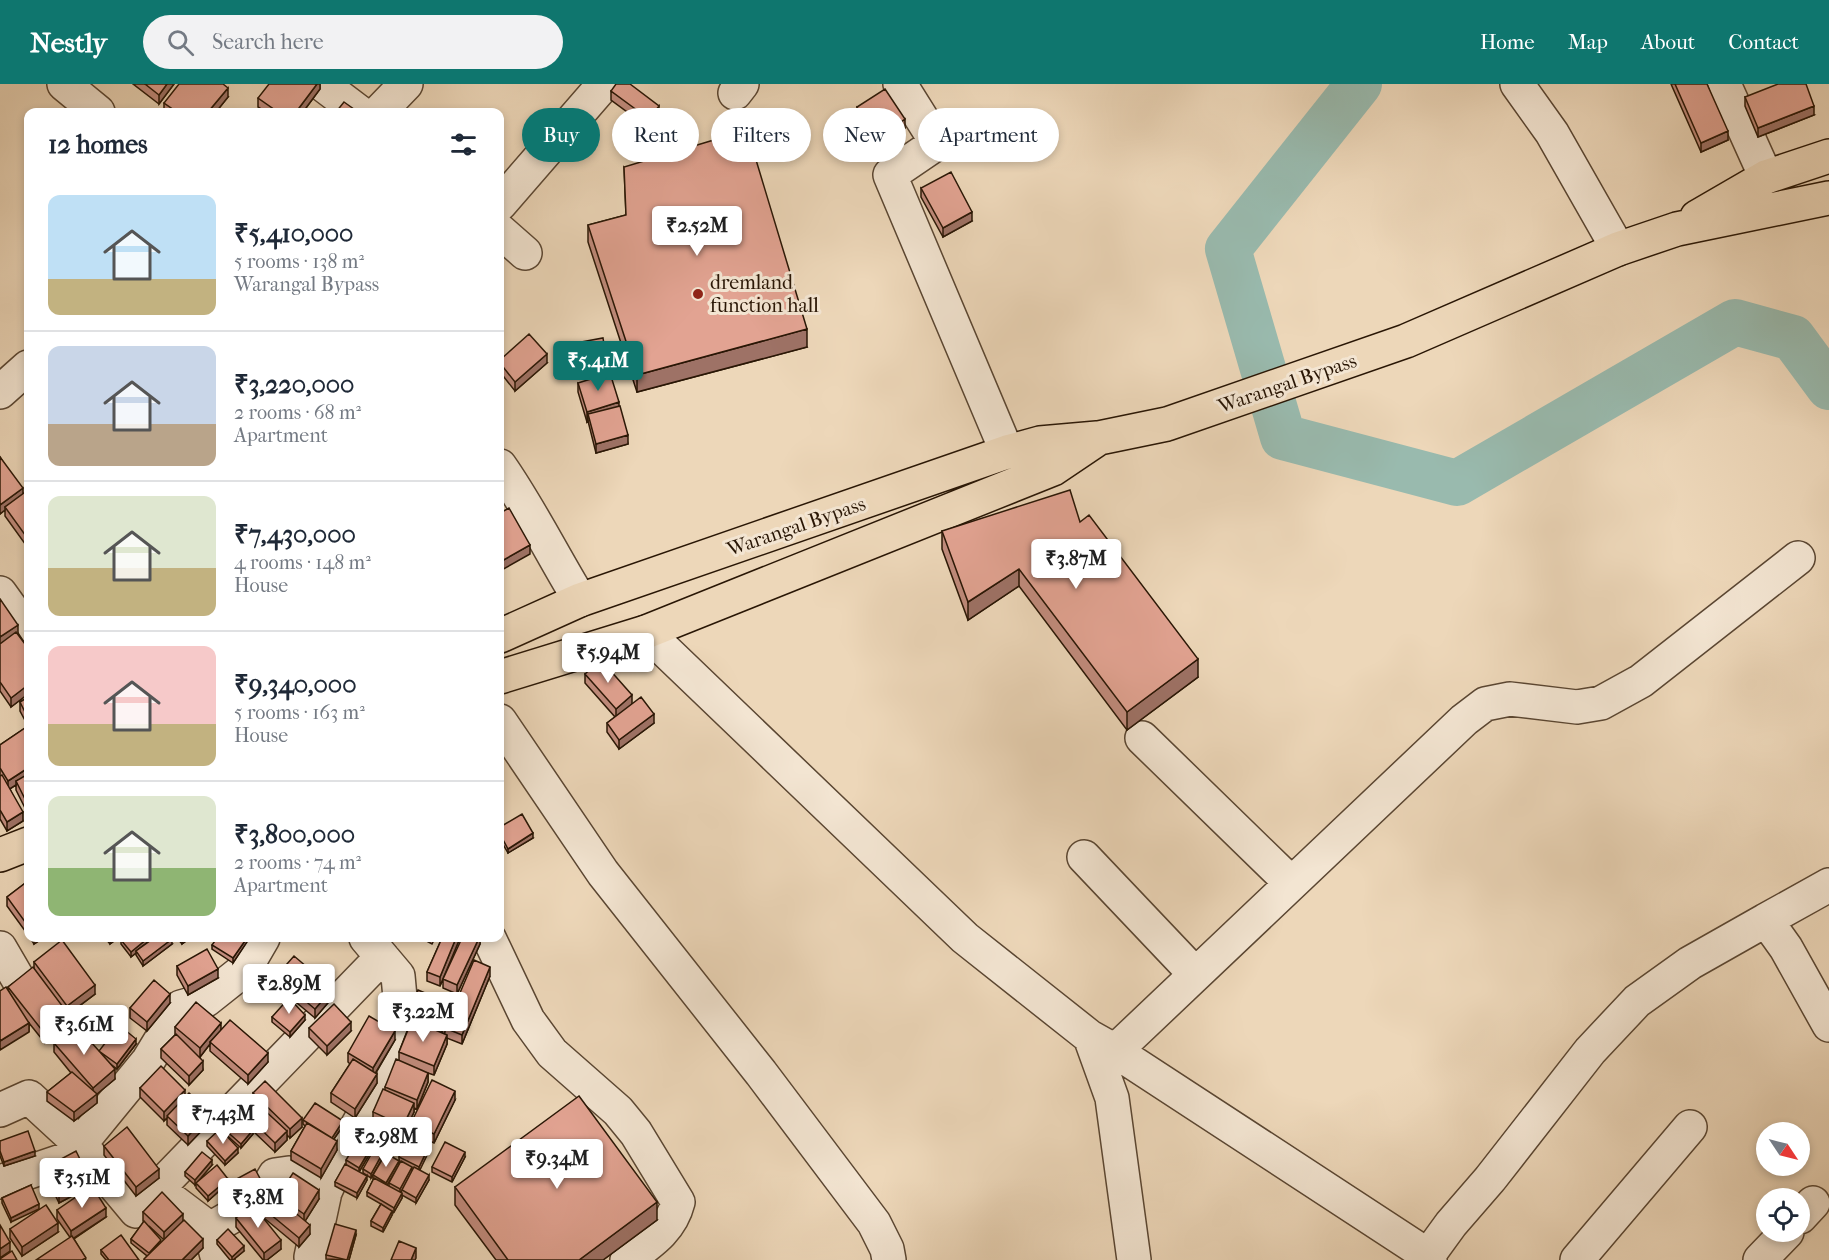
<!DOCTYPE html>
<meta charset="utf-8">
<style>
body{margin:0;font-family:"IM FELL French Canon",serif;background:#f2f2f3;color:#1f2937;height:100vh;display:flex;flex-direction:column;font-size:22px;white-space:nowrap}
*{box-sizing:border-box;margin:0}
p{font-size:20px;color:#747a83}
.icon{flex:none;width:33px;height:33px;fill:none;stroke:currentColor;stroke-width:2;stroke-linecap:round;stroke-linejoin:round}
.map{position:relative;flex:1;overflow:hidden}
.details{position:absolute;left:24px;top:24px;width:480px;height:834px;display:flex;flex-direction:column;background:#fff;border-radius:12px;box-shadow:0 3px 9px #0003}
.details>*{flex:none}
.hud{position:absolute;left:522px;top:24px;width:570px;height:54px;display:flex;gap:12px}
.needle{width:39px;rotate:125deg}
.controls{position:absolute;left:1756px;top:1038px;display:grid;gap:12px}
.controls a{display:grid;place-items:center;width:54px;height:54px;border-radius:50%;background:#fff;box-shadow:0 3px 9px #0003;font-size:30px}
.price{position:absolute;translate:-50% -51px;padding:0 14px;border-radius:6px;background:#fff;color:#222;font-size:20px;line-height:39px;filter:drop-shadow(0 2px 3px #0008)}
.price::after{content:'';position:absolute;left:50%;top:36px;width:18px;height:14px;margin-left:-9px;background:inherit;clip-path:polygon(0 0,100% 0,50% 100%)}
.price.selected{background:#0f766e;color:#fff}
ul{padding:0;list-style:none}
li{display:flex;align-items:center;gap:18px;height:150px;padding:0 24px}
li+li{border-top:2px solid #e0e1e3}
li span{display:grid;place-items:center;flex:none;width:168px;height:120px;border-radius:12px;color:#555}
li>.icon{margin-inline-start:auto}
span .icon{width:72px;height:72px;fill:#fffc;stroke-width:1}
li b{font-size:26px}
h2{display:flex;justify-content:space-between;align-items:center;height:72px;padding:0 24px;font-size:26px}
.chip{padding:0 21px;border-radius:27px;background:#fff;box-shadow:0 3px 9px #0003;font-size:21px;line-height:54px}
.chip.selected{background:#0f766e;color:#fff}
header{display:flex;align-items:center;gap:36px;box-sizing:border-box;height:84px;padding:0 30px;background:#0f766e;color:#fff}
header strong{font-size:28px}
nav{display:flex;gap:33px;margin-inline-start:auto;font-size:21px}
.search{width:420px;height:54px;background:#f2f2f3;display:flex;align-items:center;gap:15px;box-sizing:border-box;padding:0 21px;border-radius:33px;color:#747a83;font-size:22px}
.map>svg:first-child{display:block}
</style>
<header>
<strong>Nestly</strong>
<div class="search"><svg class="icon" aria-label="search" viewBox="0 0 24 24"><circle cx="10" cy="10" r="6"/><path d="M15 15l6 6"/></svg>Search here</div>
<nav><a>Home</a><a>Map</a><a>About</a><a>Contact</a></nav>
</header>
<div class="map">
<svg width="1829" height="1176" viewBox="0 0 1829 1176">
<rect width="100%" height="100%" fill="#edd7b9"/>
<filter id="stains"><feTurbulence type="fractalNoise" baseFrequency=".00333" numOctaves="4"/><feColorMatrix values="0 0 0 0 .2 0 0 0 0 .09 0 0 0 0 .02 0 0 0 .5 -.17"/></filter>
<radialGradient id="worn" r=".72"><stop offset=".6" stop-color="#630" stop-opacity="0"/><stop offset="1" stop-color="#630" stop-opacity=".3"/></radialGradient>
<g fill="none" stroke-linecap="round" stroke-linejoin="round">
<path stroke="#99baae" stroke-width="46" d="M1359,0L1228,165L1283,353L1457,399L1735,238L1793,254L1829,303"/>
<g stroke="#5a4632" stroke-width="36">
<path id="minor" d="M64,0L98,28
M322,0L359,28
M900,0L937,59L890,91L1007,368
M1517,0L1552,49L1618,165
M1724,0L1766,93
M735,9L742,0
M379,28L406,0
M500,120L604,0
M500,147L525,169
M0,308L28,283
M500,382C530,425 553,472 580,516
M0,509L28,548
M646,548L965,854L1090,953L1115,967L1418,1165L1430,1176
M500,637L603,789L761,989L874,1139L887,1165L889,1176
M1142,654L1291,799
M1084,773L1195,890
M1766,836L1829,801
M489,854L528,936L552,969L618,1027L636,1049L678,1118C671,1146 650,1159 627,1176
M0,864L21,900
M1090,953L1112,1014L1134,1176
M1115,967L1464,636L1485,620L1510,615L1577,623L1601,619L1641,597L1798,474
M0,1026L29,1013L80,1060L136,1127L382,873
M0,1098L73,1073L80,1060L148,977L181,923L206,916L245,885L263,854
M157,1105L210,1145L260,1116L275,1091L289,1089L325,1108
M1800,1133L1813,1119
M210,1145L218,1176
M1427,1173L1451,1140L1490,1095L1590,967L1637,917L1690,879L1766,836L1786,864L1829,941
M316,1176L311,1173L325,1108L346,1062L387,989L403,946L398,892L366,854
M1577,1176L1690,1043
M1760,1176L1787,1148"/>
</g>
<g stroke="#291605" stroke-width="36">
<path id="major" d="M1697,133L1766,93L1829,72
M500,552L580,516L1007,368L1040,359L1097,354
M500,593L646,548L1053,385L1099,354L1167,340L1406,257L1618,165L1677,145L1829,114
M0,771L28,760"/>
</g>
<use href="#minor" stroke="#f3e5d2" stroke-width="33"/>
<use href="#major" stroke="#edd7b9" stroke-width="33"/>
</g>
<path fill="#c28c7e" stroke="#291605" stroke-width="1.5" fill-rule="evenodd" d="M133,0H174L159,20Z
M320,0V5L303,28H266L258,23V14Z
M1671,0H1707L1728,56L1701,68Z
M611,7L659,31L649,44L611,16Z
M228,13L216,28H164V19Z
M1745,13L1814,31L1758,53L1745,22Z
M857,23L905,44L877,63L857,32Z
M624,83L807,263L637,308L588,158V141L626,131Z
M921,104L972,137L943,153L921,113Z
M500,276L547,279L515,307L500,288Z
M578,299L619,322L628,360L596,369L588,337L587,338L578,308Z
M0,373L23,410L28,406V464L5,432V426L0,430Z
M1080,438L1198,593L1127,646L1019,502L968,536L942,465V447Z
M28,504V516L27,514V505Z
M0,515L18,549L28,564V610L11,623L0,607Z
M585,590L632,620L654,639L619,665L607,648V639L615,633L585,599Z
M28,613V730L16,706V701L10,705L23,737L7,747L0,735V661L28,642L20,627V618Z
M500,743L533,754L508,769L500,755Z
M28,797V851L7,822V813Z
M30,854H43L34,860Z
M105,854H118L110,860Z
M177,854H190L182,860Z
M249,854L233,879L212,865V861Z
M421,854H435L432,860Z
M442,854H460L440,902L427,897V888Z
M480,854V860L457,910L443,904V895Z
M121,856L172,860L143,882L136,871V869L131,873L121,860Z
M34,878L95,910L69,930V940L45,959L29,939V948L8,906V903L34,884Z
M177,882L218,894L188,911L177,891Z
M307,885L333,913L315,934L291,914V907L286,913L272,901V897Z
M490,892L462,960L447,954V960L434,991L428,989V998L417,1025L414,1024V1028L403,1051L373,1037V1028L385,1006V1003L399,976V968L409,942L407,941V932L453,926Z
M170,919L147,947L130,934V924Z
M272,933L305,936L290,953L272,938Z
M175,943L221,946L268,978L248,1000L210,967V960L200,973L203,986L189,1001L161,974V965L175,951Z
M309,944L351,947L327,971L309,953Z
M395,956L376,989L377,999L355,1034L331,1018V1009L350,980L348,978V969Z
M54,959L99,968V967L136,960L117,985L109,979L115,995L97,1010V1019L74,1037L47,1017V1008L71,989L54,968Z
M140,1004L185,1013L210,1038L188,1061L167,1041V1034L164,1037L140,1013Z
M253,1009L302,1043L290,1054L287,1051V1056L275,1068L253,1047V1050L241,1064L223,1048V1044L238,1032V1023L253,1015Z
M455,1016L434,1059L411,1048V1039Z
M303,1036L343,1042L334,1055L337,1066L321,1094L291,1076V1067L305,1042L303,1040Z
M0,1057L35,1072L4,1082L0,1072Z
M207,1057L238,1069L225,1081L207,1062Z
M104,1062L159,1094L136,1112L104,1071Z
M430,1065L419,1086L429,1096L416,1119L402,1111V1114L394,1128L392,1127V1131L383,1148L371,1142V1137L381,1120L367,1112V1108L373,1096V1091L371,1094L363,1089V1085L381,1077L387,1101L389,1102V1099L401,1078H399V1073Z
M369,1071L359,1088L367,1096L357,1114L335,1102V1098L346,1080V1076Z
M465,1073L452,1098L432,1088V1083Z
M212,1081L197,1098L228,1099L208,1117L196,1104V1100L195,1101L185,1092V1088Z
M46,1083L89,1103L59,1119L46,1092Z
M231,1098L264,1106L241,1120L231,1103Z
M31,1101L11,1138L2,1119V1114Z
M455,1103L657,1136L603,1176H496L455,1121Z
M278,1112L319,1115L305,1137L310,1150L299,1163L264,1134V1125L278,1114Z
M57,1126L106,1133L74,1155L86,1176L57,1135Z
M143,1128L183,1137L203,1164L191,1176H144L147,1172L131,1159V1155L144,1138L143,1137ZM149,1142L164,1156L161,1159Z
M236,1134L281,1165L267,1176H263L236,1143Z
M10,1145L58,1148L22,1172L10,1154Z
M356,1151L349,1176L326,1175V1171Z
M217,1156L244,1167L233,1176H230L217,1160Z
M101,1166L139,1176H106L101,1170Z"/>
<path fill="#9e7266" stroke="#291605" stroke-width="1.5" d="M167,0H174L159,20V11Z
M317,0H320V5L303,28H296Z
M228,4V13L216,28H208Z
M659,22V31L649,44V35Z
M1814,22V31L1758,53V44Z
M905,35V44L877,63V54Z
M1728,47V56L1701,68V59Z
M972,128V137L943,153V144Z
M807,245V263L637,308V291Z
M547,270V279L515,307V298Z
M606,273V278L574,284V280Z
M619,318V327L588,330V337L587,338V328Z
M628,351V360L596,369V360Z
M23,404V413L5,423V426L0,430V421Z
M530,461V470L500,487V478Z
M1019,485V502L968,536V518Z
M18,541V550L0,562V553Z
M1198,575V593L1127,646V628Z
M28,601V610L11,623V614Z
M632,611V621L616,634V625Z
M654,630V639L619,665V656Z
M28,684V693L16,697V701L8,706V697Z
M23,728V737L7,747V738Z
M533,749V754L508,769V765Z
M34,854H43L34,860Z
M113,854H118L110,860V856Z
M148,854H153L136,867V869L131,873V868Z
M182,854H190L182,860Z
M247,854H249V855L233,879V874Z
M456,854H460L440,902V893Z
M479,854H480V860L457,910V901Z
M172,855V860L143,882V877Z
M307,883V888L291,905V907L286,913V908Z
M490,883V892L462,960V951Z
M218,885V894L188,911V902Z
M95,901V910L67,931V922Z
M333,904V913L315,934V925Z
M170,910V919L147,947V938Z
M453,921V930L445,944V948L442,956V947Z
M69,931V940L45,959V950Z
M305,931V936L290,953V948Z
M351,938V947L327,971V962Z
M29,939V948L0,966V957Z
M221,939V948L210,958V960L200,973V964Z
M395,947V956L373,993V984Z
M447,951V960L434,991V982Z
M136,955V960L117,985V980Z
M268,969V978L248,1000V991Z
M203,977V986L189,1001V992Z
M115,985V995L97,1010V1019L74,1037V1028L93,1013V1004Z
M428,989V998L417,1025V1016Z
M377,990V999L355,1034V1025Z
M185,1006V1015L164,1037V1028Z
M455,1007V1016L434,1059V1050Z
M414,1019V1028L403,1051V1042Z
M210,1028V1038L188,1061V1052Z
M302,1034V1043L290,1054V1045Z
M343,1037V1042L331,1059V1055Z
M253,1046V1050L241,1064V1060Z
M287,1047V1056L275,1068V1059Z
M337,1057V1066L321,1094V1085Z
M430,1060V1065L419,1088V1083Z
M238,1064V1069L225,1081V1077Z
M35,1067V1072L4,1082V1078Z
M369,1067V1071L359,1088V1084Z
M465,1068V1073L452,1098V1093Z
M381,1072V1077L371,1094V1090Z
M212,1076V1081L195,1101V1096Z
M399,1077V1081L386,1103V1099Z
M412,1083V1088L400,1110V1105Z
M159,1085V1094L136,1112V1103Z
M429,1091V1096L416,1119V1114Z
M367,1092V1096L357,1114V1109Z
M89,1094V1103L59,1119V1110Z
M228,1095V1099L208,1117V1112Z
M264,1102V1106L241,1120V1115Z
M319,1106V1115L304,1139V1130Z
M402,1109V1114L394,1128V1124Z
M657,1118V1136L603,1176H579Z
M39,1120V1125L11,1138V1134Z
M106,1124V1133L71,1156V1147Z
M392,1127V1131L383,1148V1144Z
M183,1130V1139L164,1157V1148Z
M58,1139V1148L22,1172V1163Z
M310,1141V1150L299,1163V1154Z
M356,1146V1151L349,1176H347Z
M203,1155V1164L191,1176H182Z
M281,1156V1165L267,1176H264V1169Z
M10,1158V1167L0,1174V1165Z
M244,1162V1167L233,1176H232V1173Z
M416,1164V1174L415,1176H411Z"/>
<path fill="#e2a392" stroke="#291605" stroke-width="1.5" d="M145,0H167L159,11Z
M179,0H223L228,4L208,28H177L164,19Z
M269,0H317L296,28H278L258,14Z
M616,0H630L659,22L649,35L611,7Z
M1675,0H1707L1728,47L1701,59Z
M1778,0H1806L1814,22L1758,44L1745,13Z
M885,5L905,35L877,54L857,23Z
M344,18L358,28H336Z
M747,46L807,245L637,291L588,141L626,131L624,83Z
M951,88L972,128L943,144L921,104Z
M529,250L547,270L515,298L500,279V276Z
M603,254L606,273L574,280L570,260Z
M610,289L619,318L587,328L578,299Z
M620,322L628,351L596,360L588,330Z
M0,373L23,404L0,421Z
M28,406V455L5,423Z
M1070,406L1080,438L1089,431L1198,575L1127,628L1019,485L968,518L942,447Z
M509,424L530,461L500,478V429Z
M0,515L18,541L0,553Z
M16,548L28,564V601L11,614L0,598V560Z
M601,576L632,611L616,625L585,590Z
M28,613V634L20,618Z
M641,613L654,630L619,656L607,639Z
M28,642V684L8,697L0,684V661Z
M28,690V721L16,697Z
M2,691L23,728L7,738L0,726V692Z
M522,730L533,749L508,765L500,750V743Z
M28,797V842L7,813Z
M123,854H148L131,868L121,856Z
M154,854H170L172,855L143,877L136,867Z
M217,854H247L233,874L212,861Z
M442,854H456L440,893L427,888Z
M462,854H479L457,901L443,895Z
M62,856L95,901L67,922L34,878Z
M207,865L218,885L188,902L177,882Z
M294,872L307,883L286,908L272,897Z
M474,876L490,883L462,951L445,944Z
M33,883L69,931L45,950L8,903Z
M308,884L333,904L315,925L291,905Z
M154,896L170,910L147,938L130,924Z
M6,903L29,939L0,957V907Z
M418,906L453,921L442,947L407,932Z
M289,914L305,931L290,948L272,933Z
M196,918L221,939L200,964L175,943Z
M334,920L351,938L327,962L309,944Z
M369,932L395,947L373,984L348,969Z
M230,936L268,969L248,991L210,958Z
M412,936L447,951L434,982L399,968Z
M75,940L115,985L93,1004L54,959Z
M119,941L136,955L117,980L99,967Z
M176,950L203,977L189,992L161,965Z
M353,975L377,990L355,1025L331,1009Z
M396,975L428,989L417,1016L385,1003Z
M161,982L185,1006L164,1028L140,1004Z
M72,988L97,1010L74,1028L47,1008Z
M432,996L455,1007L434,1050L411,1039Z
M265,997L302,1034L290,1045L253,1009Z
M383,1005L414,1019L403,1042L373,1028Z
M189,1009L210,1028L188,1052L167,1032Z
M249,1012L287,1047L275,1059L238,1023Z
M579,1012L657,1118L579,1176H508L455,1103Z
M315,1019L343,1037L332,1054L303,1036Z
M235,1030L253,1046L241,1060L223,1044Z
M307,1039L337,1057L321,1085L291,1067Z
M127,1043L159,1085L136,1103L104,1062Z
M220,1045L238,1064L225,1077L207,1057Z
M28,1047L35,1067L4,1078L0,1067V1057Z
M411,1050L430,1060L419,1083L399,1073Z
M445,1058L465,1068L452,1093L432,1083Z
M356,1059L369,1067L359,1084L346,1076Z
M76,1067L89,1094L59,1110L46,1083Z
M373,1067L381,1072L371,1090L363,1085Z
M202,1068L212,1076L195,1096L185,1088Z
M386,1069L399,1077L386,1099L373,1091Z
M401,1077L412,1083L400,1105L389,1099Z
M345,1080L367,1092L357,1109L335,1098Z
M217,1081L228,1095L208,1112L196,1099Z
M414,1083L429,1091L416,1114L402,1106Z
M255,1085L264,1102L241,1115L231,1098Z
M293,1089L319,1106L304,1130L278,1112Z
M374,1094L402,1109L394,1124L367,1108Z
M31,1101L39,1120L11,1134L2,1114Z
M92,1102L106,1124L71,1147L57,1126Z
M162,1108L183,1130L164,1148L143,1128Z
M275,1112L310,1141L299,1154L264,1125Z
M252,1120L281,1156L264,1169L236,1134Z
M381,1120L392,1127L383,1144L371,1137Z
M46,1121L58,1139L22,1163L10,1145Z
M184,1136L203,1155L182,1176H145L144,1175Z
M144,1137L161,1156L149,1169L131,1155Z
M335,1140L356,1146L347,1176L326,1171Z
M0,1141L10,1158L0,1165Z
M228,1145L244,1162L232,1173L217,1156Z
M121,1151L139,1176H109L101,1166Z
M72,1152L86,1174L82,1176H36Z
M399,1157L416,1164L411,1176H391Z
M12,1167L17,1176H0V1175Z"/>
<circle fill="#8f2418" stroke="#f3e5d2" stroke-width="2" cx="698" cy="210" r="6"/>
<g text-anchor="middle" stroke-width="6" stroke-linejoin="round" paint-order="stroke">
<g font-size="20" fill="#291605" stroke="#f3e5d2" text-anchor="start">
<text x="710" y="205">dremland<tspan x="710" dy="23">function hall</tspan></text>
</g>
<g font-size="20" fill="#291605" stroke="#f3e5d2">
<text transform="translate(1287 299) rotate(-19)" y="7">Warangal Bypass</text>
<text transform="translate(796 442) rotate(-19)" y="7">Warangal Bypass</text>
</g>
</g>
<rect width="100%" height="100%" filter="url(#stains)"/>
<rect width="100%" height="100%" fill="url(#worn)"/>
</svg>
<div class="controls">
<a><svg class="needle" viewBox="-14 -14 28 28"><path d="M0-13l5 13h-10z" fill="#e53935"/><path d="M0 13l5-13h-10z" fill="#747a83"/></svg></a>
<a><svg class="icon" aria-label="locate" viewBox="0 0 24 24"><circle cx="12" cy="12" r="6"/><path d="M12 2v4M12 18v4M2 12h4M18 12h4"/></svg></a>
</div>
<b class="price" style="left:697px;top:173px">₹2.52M</b>
<b class="price selected" style="left:598px;top:308px">₹5.41M</b>
<b class="price" style="left:1076px;top:506px">₹3.87M</b>
<b class="price" style="left:608px;top:600px">₹5.94M</b>
<b class="price" style="left:289px;top:931px">₹2.89M</b>
<b class="price" style="left:423px;top:959px">₹3.22M</b>
<b class="price" style="left:84px;top:972px">₹3.61M</b>
<b class="price" style="left:223px;top:1061px">₹7.43M</b>
<b class="price" style="left:386px;top:1084px">₹2.98M</b>
<b class="price" style="left:557px;top:1106px">₹9.34M</b>
<b class="price" style="left:82px;top:1125px">₹3.51M</b>
<b class="price" style="left:258px;top:1145px">₹3.8M</b>
<div class="hud">
<a class="chip selected">Buy</a>
<a class="chip">Rent</a>
<a class="chip">Filters</a>
<a class="chip">New</a>
<a class="chip">Apartment</a>
</div>
<section class="details">
<h2>12 homes<svg class="icon" aria-label="filters" viewBox="0 0 24 24"><path d="M4 7h16M4 17h16"/><circle cx="9" cy="7" r="2"/><circle cx="15" cy="17" r="2"/></svg></h2>
<ul>
<li><span style="background:linear-gradient(#bfe0f5 70%,#c2b280 0)"><svg class="icon" aria-label="home" viewBox="0 0 24 24"><path d="M3 11l9-7 9 7M6 9v11h12V9"/></svg></span><div><b>₹5,410,000</b><p>5 rooms · 138 m²</p><p>Warangal Bypass</p></div></li>
<li><span style="background:linear-gradient(#c9d6e8 65%,#b9a48a 0)"><svg class="icon" aria-label="home" viewBox="0 0 24 24"><path d="M3 11l9-7 9 7M6 9v11h12V9"/></svg></span><div><b>₹3,220,000</b><p>2 rooms · 68 m²</p><p>Apartment</p></div></li>
<li><span style="background:linear-gradient(#dfe7d0 60%,#c2b280 0)"><svg class="icon" aria-label="home" viewBox="0 0 24 24"><path d="M3 11l9-7 9 7M6 9v11h12V9"/></svg></span><div><b>₹7,430,000</b><p>4 rooms · 148 m²</p><p>House</p></div></li>
<li><span style="background:linear-gradient(#f6c9c9 65%,#c2b280 0)"><svg class="icon" aria-label="home" viewBox="0 0 24 24"><path d="M3 11l9-7 9 7M6 9v11h12V9"/></svg></span><div><b>₹9,340,000</b><p>5 rooms · 163 m²</p><p>House</p></div></li>
<li><span style="background:linear-gradient(#dfe7d0 60%,#8fb573 0)"><svg class="icon" aria-label="home" viewBox="0 0 24 24"><path d="M3 11l9-7 9 7M6 9v11h12V9"/></svg></span><div><b>₹3,800,000</b><p>2 rooms · 74 m²</p><p>Apartment</p></div></li>
</ul>
</section>
</div>
